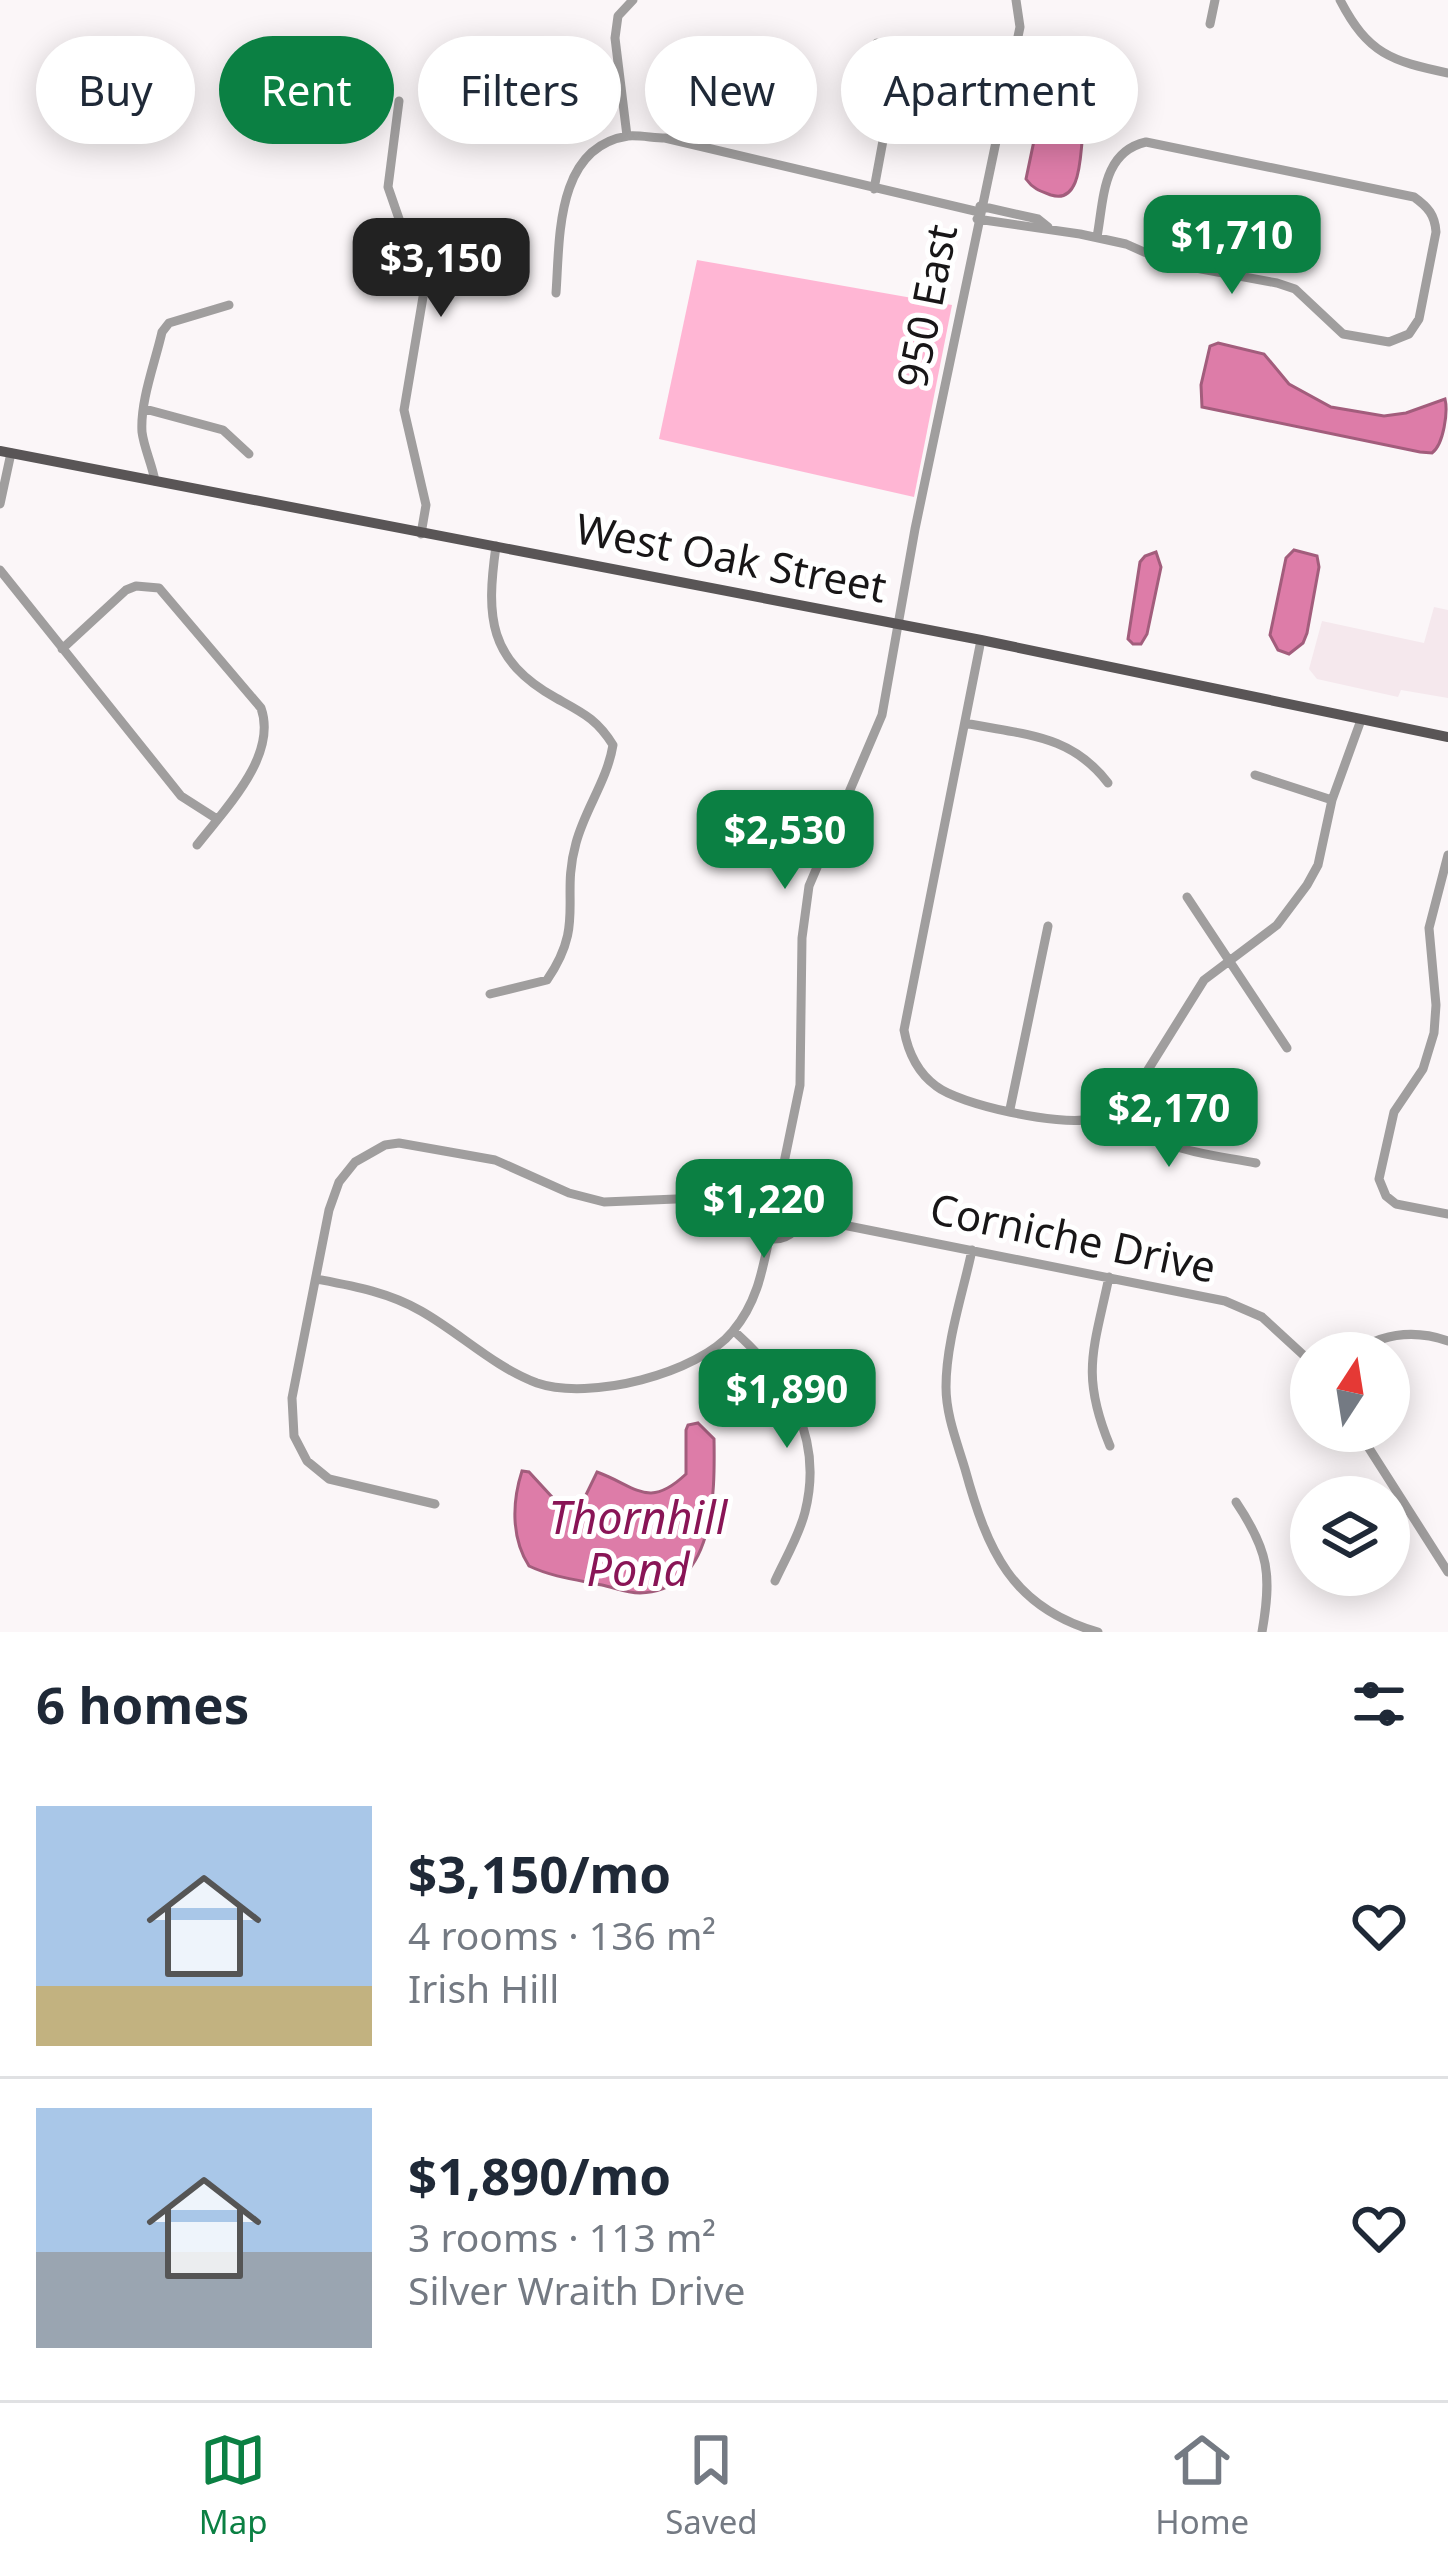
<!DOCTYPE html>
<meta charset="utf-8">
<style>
body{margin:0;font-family:"Noto Sans",sans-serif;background:#f6f6f7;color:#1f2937;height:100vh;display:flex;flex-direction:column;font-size:45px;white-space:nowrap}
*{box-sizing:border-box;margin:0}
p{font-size:39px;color:#747a83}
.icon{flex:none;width:66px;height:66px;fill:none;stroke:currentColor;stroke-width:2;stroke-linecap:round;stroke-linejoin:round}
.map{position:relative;height:1632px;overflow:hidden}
.panel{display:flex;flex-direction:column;background:#fff;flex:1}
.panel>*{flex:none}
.banner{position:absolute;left:36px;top:36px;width:1377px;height:108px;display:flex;gap:24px}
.needle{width:78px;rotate:12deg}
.fabs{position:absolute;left:1290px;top:1332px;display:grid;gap:24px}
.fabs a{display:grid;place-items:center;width:120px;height:120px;border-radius:50%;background:#fff;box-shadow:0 6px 30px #0003;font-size:60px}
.price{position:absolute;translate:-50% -102px;padding:0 27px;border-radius:24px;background:#0b8043;color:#fff;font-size:39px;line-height:78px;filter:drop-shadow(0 3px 6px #0008)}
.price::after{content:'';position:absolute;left:50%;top:72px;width:36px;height:27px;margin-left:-18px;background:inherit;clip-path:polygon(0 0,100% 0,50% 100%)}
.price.current{background:#222;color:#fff}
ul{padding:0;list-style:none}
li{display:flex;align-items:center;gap:36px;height:300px;padding:0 36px}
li+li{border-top:3px solid #e0e1e3}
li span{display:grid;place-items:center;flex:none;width:336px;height:240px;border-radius:0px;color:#555}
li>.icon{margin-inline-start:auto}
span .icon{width:144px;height:144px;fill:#fffc;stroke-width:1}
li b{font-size:51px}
h2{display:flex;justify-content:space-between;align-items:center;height:144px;padding:0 36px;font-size:51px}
.tag{padding:0 42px;border-radius:54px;background:#fff;box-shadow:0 6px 30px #0003;font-size:42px;line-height:108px}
.tag.current{background:#0b8043;color:#fff}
.tabs{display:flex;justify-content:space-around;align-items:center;height:168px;border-top:3px solid #e0e1e3;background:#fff;font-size:33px;color:#747a83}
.tabs a{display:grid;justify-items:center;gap:6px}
.tabs .current{color:#0b8043}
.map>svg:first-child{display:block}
</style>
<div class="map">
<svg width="1448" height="1632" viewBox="0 0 1448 1632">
<rect width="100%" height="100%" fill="#fbf6f8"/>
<path fill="#f5e8ed" d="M1434,607L1448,610V698L1401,690L1398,697L1317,679L1309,669L1322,621L1424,643Z"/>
<path fill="#ffb6d4" d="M697,260L952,305L914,497L659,439Z"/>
<path fill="#dd7ca8" stroke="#a25d7c" stroke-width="3" d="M1041,129L1076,134L1082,142C1080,162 1079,204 1051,195C1040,191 1033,189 1026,179L1035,136Z
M1218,343L1264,354L1289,384L1331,407L1384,416L1406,413L1445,399C1448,411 1444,444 1432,453L1420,452L1202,407L1201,385L1210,346Z
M1294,550L1317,556L1319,567L1307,633L1303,643L1289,654L1278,650L1270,635L1286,558Z
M1156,552L1161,567L1147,634L1141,644H1133L1128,639L1140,562L1145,556Z
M698,1423L714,1439C715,1494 715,1591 640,1593C627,1593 615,1588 602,1585C578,1580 552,1577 529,1566C511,1538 512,1502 522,1471L529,1472L553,1498L564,1504L584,1499L597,1472C636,1486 648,1510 686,1474V1430L688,1425Z"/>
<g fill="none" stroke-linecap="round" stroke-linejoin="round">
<path stroke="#a09e9e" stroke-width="9" d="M1340,0C1368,54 1391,61 1448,73
M1210,24L1215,0
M399,101L388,187L424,291L404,410L426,505L421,534
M627,136L615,38L618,16L633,0
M874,189L895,76L877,43
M980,206L1038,219L1048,227
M977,219L1080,234L1126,244L1169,263L1277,283L1295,289L1343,334L1389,342L1409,334L1419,319L1436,232C1435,215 1428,207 1414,197L1146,142C1102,152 1104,199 1097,237
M556,293C560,239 555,147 628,136C639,135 654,138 665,138L979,212
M145,409L223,430L249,454
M155,481C152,464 144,448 142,432C140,401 155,363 162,332L169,323L229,305
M0,504L11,453
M0,570L181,796L217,819
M981,640L904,1030C908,1052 917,1072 936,1086C960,1105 1060,1126 1090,1119C1107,1115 1119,1108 1131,1097L1204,980L1277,925L1307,885L1318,865L1332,800L1361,720
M62,649L126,590L136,586L159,588L261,708C278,756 225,809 197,845
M965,723C1022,735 1070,733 1108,783
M1255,775L1332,800
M1448,855L1429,928L1436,1005L1434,1033L1423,1069L1394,1112L1379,1179L1386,1196L1396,1204L1448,1214
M1187,897L1287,1048
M490,994L547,980C586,923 560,900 576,843C585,809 607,781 613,745C597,719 583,713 556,698C488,660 486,617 496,546
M1010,1109L1048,926
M1119,1109C1154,1152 1204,1153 1256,1163
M745 1210a29 29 0 1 1 58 0a29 29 0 1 1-58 0Z
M780,1182L800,1085L802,938L809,886L882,715L915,529L1020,27L1016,0
M803,1217L1225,1301L1262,1317L1311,1362
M972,1250C963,1293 946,1342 946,1387C946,1415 957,1442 965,1469C987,1549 1011,1608 1098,1632
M1109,1277C1094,1349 1080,1374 1110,1446
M316,1279C353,1286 388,1292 421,1311C460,1333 494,1367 537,1383C589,1401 698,1374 733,1331C756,1304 762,1273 769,1239
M734,1331C788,1379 824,1437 805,1512C799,1536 785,1559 775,1581
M1353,1353C1383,1333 1414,1329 1448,1341
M1358,1431L1448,1572
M1236,1502C1269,1551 1272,1575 1262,1632
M435,1504L329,1479L307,1461L294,1436L292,1398L329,1210L339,1182L355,1162L385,1145L399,1143L495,1160L569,1193L604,1202L700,1198L746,1204"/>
<path stroke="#595556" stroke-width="10" d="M0,451L981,640L1448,737"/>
</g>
<g text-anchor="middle" stroke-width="10" stroke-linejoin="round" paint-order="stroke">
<g font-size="42" fill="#181617" stroke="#fff">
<text transform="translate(927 306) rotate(-79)" y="15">950 East</text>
<text transform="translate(731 558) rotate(11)" y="15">West Oak Street</text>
<text transform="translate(1073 1238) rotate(12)" y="15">Corniche Drive</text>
</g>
<g font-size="45" font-style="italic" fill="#891556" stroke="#fff">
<text x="638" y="1534">Thornhill<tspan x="638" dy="52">Pond</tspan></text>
</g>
</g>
</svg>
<div class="fabs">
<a><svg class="needle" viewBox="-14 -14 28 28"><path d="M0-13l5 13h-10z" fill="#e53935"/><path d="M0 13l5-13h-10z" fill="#747a83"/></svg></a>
<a><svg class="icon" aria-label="layers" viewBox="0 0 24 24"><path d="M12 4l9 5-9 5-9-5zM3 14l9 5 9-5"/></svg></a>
</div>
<b class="price" style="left:1232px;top:297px">$1,710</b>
<b class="price current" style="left:441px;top:320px">$3,150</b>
<b class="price" style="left:785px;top:892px">$2,530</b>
<b class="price" style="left:1169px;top:1170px">$2,170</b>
<b class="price" style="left:764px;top:1261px">$1,220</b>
<b class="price" style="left:787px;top:1451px">$1,890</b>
<div class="banner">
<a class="tag">Buy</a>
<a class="tag current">Rent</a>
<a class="tag">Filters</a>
<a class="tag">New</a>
<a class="tag">Apartment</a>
</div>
</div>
<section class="panel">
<h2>6 homes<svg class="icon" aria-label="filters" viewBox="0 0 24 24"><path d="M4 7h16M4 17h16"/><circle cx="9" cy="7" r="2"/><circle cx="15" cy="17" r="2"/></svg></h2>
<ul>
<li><span style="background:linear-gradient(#a9c7e8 75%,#c2b280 0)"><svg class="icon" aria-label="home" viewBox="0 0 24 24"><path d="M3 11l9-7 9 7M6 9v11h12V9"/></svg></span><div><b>$3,150/mo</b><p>4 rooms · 136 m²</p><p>Irish Hill</p></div><svg class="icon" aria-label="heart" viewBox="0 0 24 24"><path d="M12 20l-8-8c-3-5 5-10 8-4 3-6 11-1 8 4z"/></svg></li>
<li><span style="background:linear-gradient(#a9c7e8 60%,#9aa5b1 0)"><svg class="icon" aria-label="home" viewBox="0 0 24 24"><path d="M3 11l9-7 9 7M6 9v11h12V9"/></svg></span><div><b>$1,890/mo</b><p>3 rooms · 113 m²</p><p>Silver Wraith Drive</p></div><svg class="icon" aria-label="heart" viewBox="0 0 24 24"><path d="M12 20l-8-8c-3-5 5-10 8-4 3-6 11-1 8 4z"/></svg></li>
</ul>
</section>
<nav class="tabs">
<a class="current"><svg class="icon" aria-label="map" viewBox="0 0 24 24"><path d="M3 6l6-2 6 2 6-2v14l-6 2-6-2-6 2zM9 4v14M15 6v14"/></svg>Map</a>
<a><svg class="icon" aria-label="saved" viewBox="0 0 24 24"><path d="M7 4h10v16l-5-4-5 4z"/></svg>Saved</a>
<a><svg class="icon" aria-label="home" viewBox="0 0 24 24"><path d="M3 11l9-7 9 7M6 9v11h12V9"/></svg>Home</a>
</nav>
